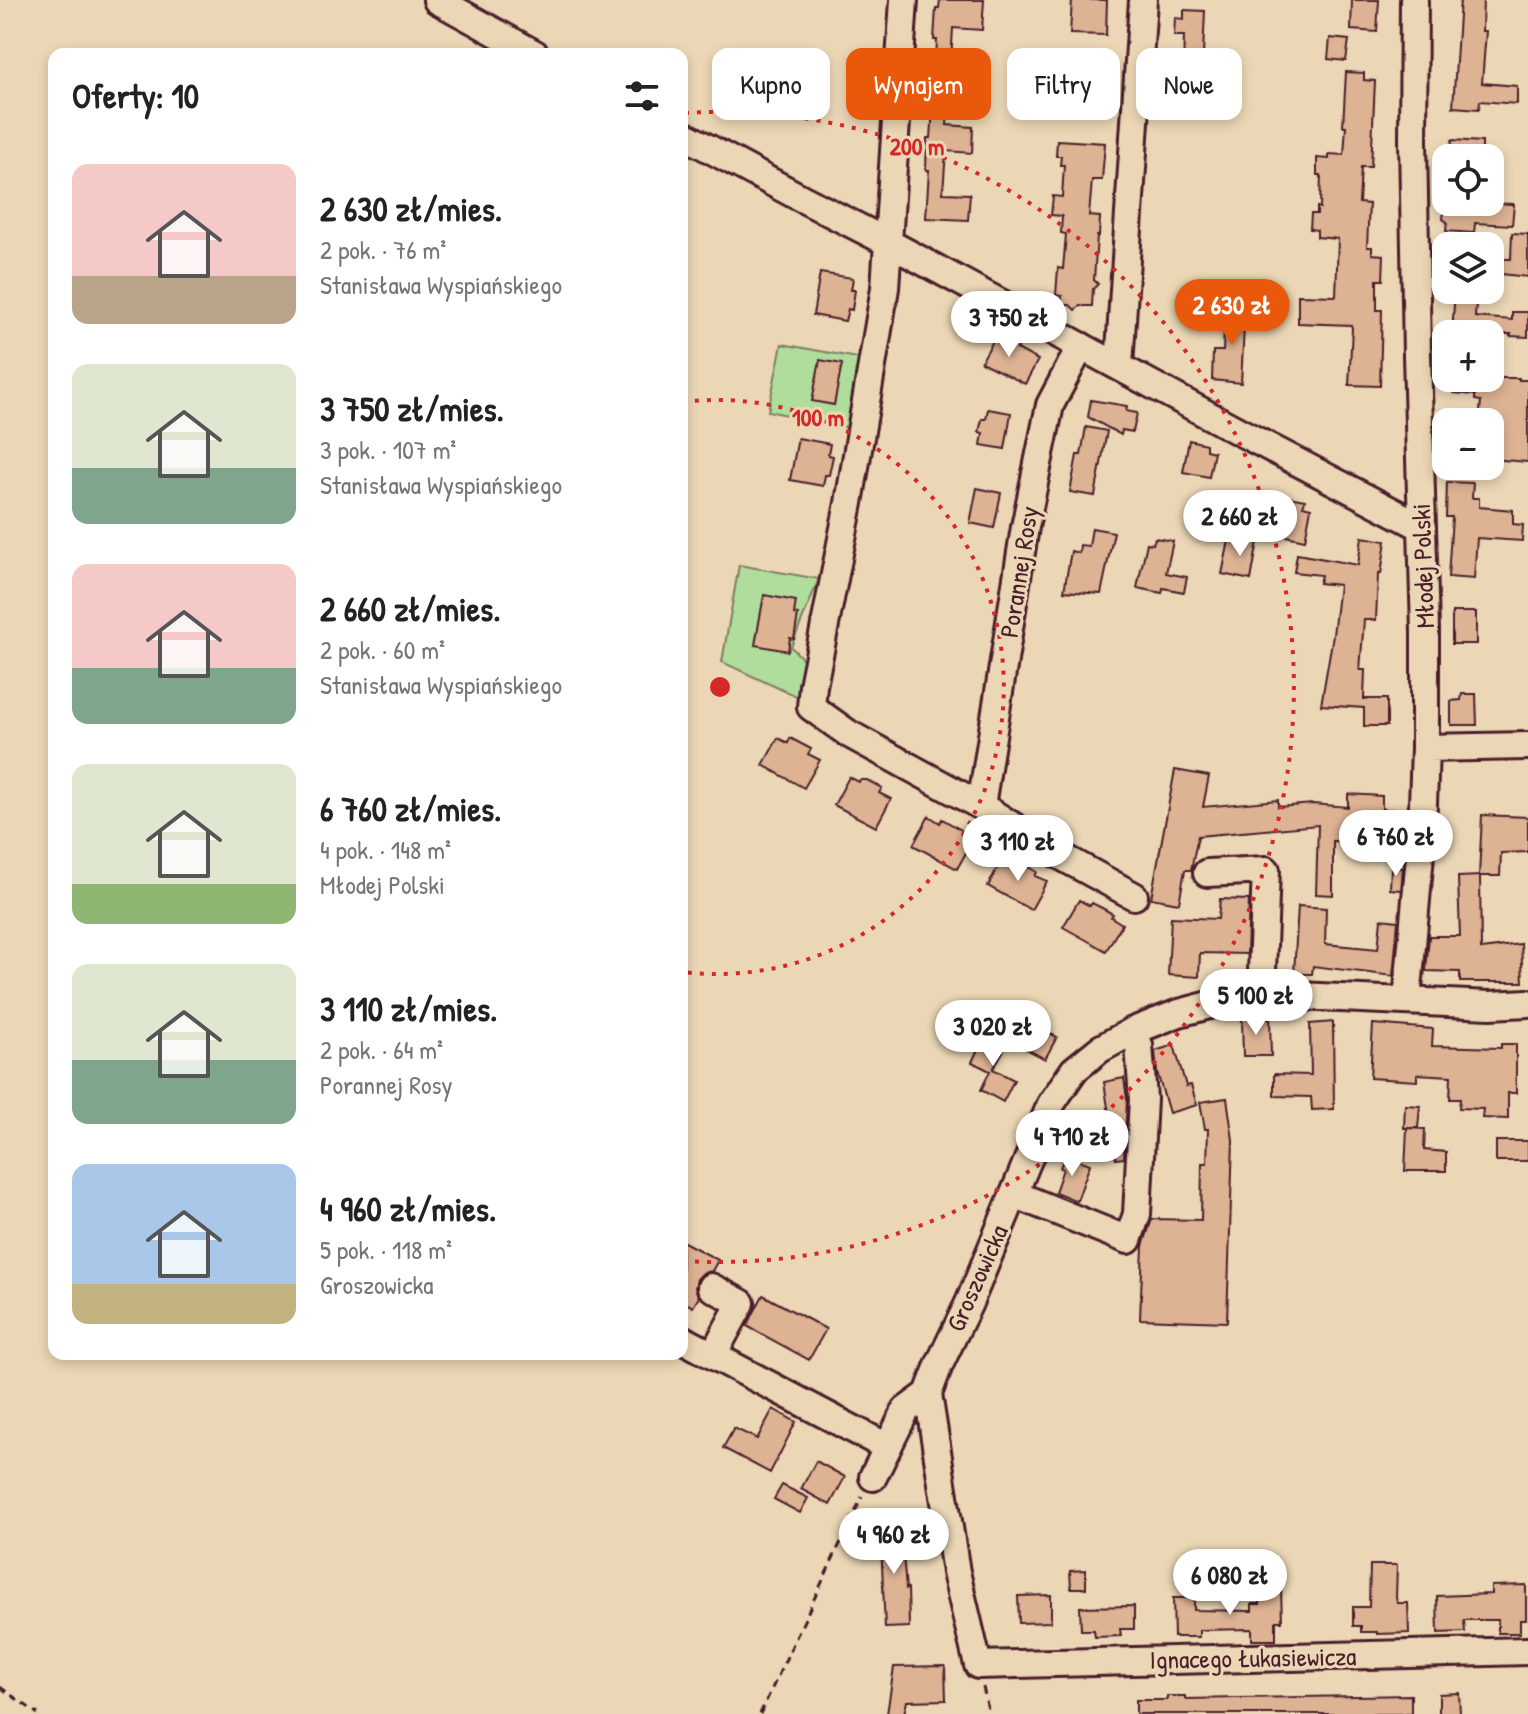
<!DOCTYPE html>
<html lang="pl">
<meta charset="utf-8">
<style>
body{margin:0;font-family:"Patrick Hand",sans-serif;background:#f6f6f6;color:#222;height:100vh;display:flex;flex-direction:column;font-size:30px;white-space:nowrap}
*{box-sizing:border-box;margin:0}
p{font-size:26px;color:#767676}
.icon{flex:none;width:44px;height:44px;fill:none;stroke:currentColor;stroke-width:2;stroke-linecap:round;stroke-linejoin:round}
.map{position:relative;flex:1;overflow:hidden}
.side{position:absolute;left:48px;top:48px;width:640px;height:1312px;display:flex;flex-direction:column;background:#fff;border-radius:16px;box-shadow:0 4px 12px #0003}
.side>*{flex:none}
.banner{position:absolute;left:712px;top:48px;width:696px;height:72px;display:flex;gap:16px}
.tools{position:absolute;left:1432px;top:144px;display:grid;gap:16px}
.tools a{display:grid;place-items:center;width:72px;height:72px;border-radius:16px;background:#fff;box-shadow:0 4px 12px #0003;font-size:40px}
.price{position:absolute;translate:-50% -68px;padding:0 18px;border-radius:28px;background:#fff;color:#222;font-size:26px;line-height:52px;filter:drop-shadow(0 2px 4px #0008)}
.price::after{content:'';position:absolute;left:50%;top:48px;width:24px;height:18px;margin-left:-12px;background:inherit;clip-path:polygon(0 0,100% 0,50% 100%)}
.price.selected{background:#ea580c;color:#fff}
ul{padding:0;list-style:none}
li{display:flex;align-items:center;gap:24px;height:200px;padding:0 24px}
li span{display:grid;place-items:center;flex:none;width:224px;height:160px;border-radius:16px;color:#555}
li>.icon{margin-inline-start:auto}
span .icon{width:96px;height:96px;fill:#fffc;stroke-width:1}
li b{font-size:34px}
h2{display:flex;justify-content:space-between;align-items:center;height:96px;padding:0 24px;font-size:34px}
.pill{padding:0 28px;border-radius:16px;background:#fff;box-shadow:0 4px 12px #0003;font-size:28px;line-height:72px}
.pill.selected{background:#ea580c;color:#fff}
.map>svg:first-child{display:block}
</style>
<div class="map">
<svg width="1528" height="1714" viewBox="0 0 1528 1714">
<rect width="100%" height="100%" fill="#ebd7b5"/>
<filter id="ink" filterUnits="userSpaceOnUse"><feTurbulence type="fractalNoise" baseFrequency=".0125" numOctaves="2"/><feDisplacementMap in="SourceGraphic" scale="16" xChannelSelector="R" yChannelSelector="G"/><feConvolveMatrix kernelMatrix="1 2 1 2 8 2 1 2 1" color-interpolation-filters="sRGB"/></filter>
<g filter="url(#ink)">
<path fill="#b0dd9b" stroke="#7d7e63" stroke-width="2" d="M782,344L863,359L850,428L768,411Z
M739,565L819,579L791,647L811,667L802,699L722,662Z"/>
<path fill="#ddb393" stroke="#4a1f2b" stroke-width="2" d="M940,0H984L982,30L953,28L951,62L977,64L975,90L950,88L947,125L973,127L972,153L946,151L943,193L970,194L968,220L926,218L929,170H926L927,138H931L933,107L929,106L931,75H935L937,40H934L936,8H939Z
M1072,0H1107L1106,35L1070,34Z
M1352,0H1379L1377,32L1351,30Z
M1460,0H1483L1482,31H1486L1482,83L1517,86V104L1480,101L1479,109L1453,107Z
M1184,10L1205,11L1201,98L1176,97V85H1171L1172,68H1183L1184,36H1174L1175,18L1184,19Z
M1330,38L1349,40L1346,61L1328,59Z
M1346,72L1364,73V80L1375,81L1371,167H1361L1359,203L1369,204L1367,247H1372V254L1384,255L1383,280H1377V310H1382L1380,386L1349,385L1352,328L1351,325L1298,323V295L1336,296L1338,239L1317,237V230L1310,229L1311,214H1317V207L1320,208L1321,175H1317V158L1329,159V154L1344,155L1346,126H1343Z
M1057,140L1105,143L1102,180H1092L1089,216L1100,217L1099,236H1097L1094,280L1098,284L1093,289L1092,306H1080L1075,310L1070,305H1061L1062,296L1056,295L1058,268L1063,269L1066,234L1061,233L1062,216L1051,215L1053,196L1062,197L1064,165H1060L1061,156H1056Z
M1452,140L1482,142V158H1450Z
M1449,202L1514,204L1512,225L1475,223L1474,233L1446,231L1447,222L1443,219L1444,211L1448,208Z
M1512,233L1528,234V277L1501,274L1503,259H1511Z
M820,273L853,278L851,290H855L852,310L848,309L845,321L813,315Z
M1455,290H1477L1475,317L1512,320V312H1528V337L1510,336L1511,334H1452Z
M1225,308L1252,310L1251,327H1244L1241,383L1212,380L1213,351H1223Z
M997,334L1019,345L1017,349L1038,360L1025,384L981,362Z
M820,360L842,364L834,405L812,401Z
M1456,378H1519V380H1528V462L1490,459V422H1479L1481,401L1475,400V395L1454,393Z
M1091,400L1127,406L1126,411L1137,413L1133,432L1122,430L1121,435L1088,417Z
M988,409L1011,413L1005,449L981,445L983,433L979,432L982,419H986Z
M1086,427L1107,431L1095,496L1070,492L1077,455H1081Z
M798,438L830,444L828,455L833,456L829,475H825L823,486L790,480Z
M1189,440L1206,444V450L1214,452L1209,477L1183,472Z
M1447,482L1473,483L1472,498H1479V507L1513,510V524L1523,525L1522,541L1477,538L1474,579L1448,577L1452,517H1446Z
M977,488L1001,493L994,528L970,523Z
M1283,496L1305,500L1303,506L1311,508L1305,540L1276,534Z
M1202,503L1242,510L1238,529L1198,521Z
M1092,528L1114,532L1101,594L1064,591L1071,551L1079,553L1080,545L1089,546Z
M1230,536L1258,541L1251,580L1222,574Z
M1362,537L1386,541L1381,574H1378L1376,620H1364L1360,670H1365L1364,699H1387V726H1364V708L1321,705L1333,635L1339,585L1319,583L1321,575L1294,572L1297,554L1358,565Z
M1155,538L1173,541L1166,573L1187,577L1184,592L1163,588L1162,593L1137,588L1147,543L1153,544Z
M764,595L796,601L794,614L798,615L794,639L790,638L788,651L755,645Z
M1452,612H1476V644H1452Z
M1462,694H1476L1477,725H1451V701L1461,700Z
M778,738L788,743L790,738L811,749L808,754L820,760L804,788L763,765Z
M1175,770L1209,776L1203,807L1278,800V807L1313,804L1348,807V794L1382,796V809L1407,810L1406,832L1380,831L1379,843L1333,841V895L1316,894L1318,825L1198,836L1191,870H1185L1179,903L1151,898Z
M849,777L859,782L860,780H867L882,788L879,793L891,799L876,827L834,805Z
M1482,815L1528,817V852L1501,853L1500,876H1479Z
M929,816L940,823L942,819L963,831L961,834L973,840L957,869L913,845Z
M1003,857L1015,864L1017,860L1037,872L1035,876L1047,881L1031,910L988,886Z
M1391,867L1403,868L1401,890L1390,889Z
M1480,876L1481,949L1521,944L1523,982H1460V972L1426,971L1429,936H1460L1458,877Z
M1220,899L1249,900L1247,954L1200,953L1199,977L1168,975L1171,917L1218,919Z
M1079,900L1090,906L1092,903L1102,908L1113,914L1111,917L1122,924L1106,951L1063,927Z
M1298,906L1326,908L1325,944L1378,949L1381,919L1398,921L1393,976L1313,966L1312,974H1294Z
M1242,1018H1270L1271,1056H1243Z
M1025,1020L1057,1037L1045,1059L1013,1042Z
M1333,1022L1334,1109L1312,1110L1311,1097L1274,1096V1074L1311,1075L1310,1024Z
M1373,1024L1433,1029L1432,1046L1501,1048V1044H1516V1093H1508V1119L1482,1118L1483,1109L1459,1108L1460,1099H1450L1451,1076L1417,1074V1081L1370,1078Z
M985,1034L1006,1046L993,1069L1014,1080L1003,1102L981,1090L990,1071L972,1062Z
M1174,1045L1186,1086L1191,1085L1197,1105L1169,1113L1157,1072L1155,1051Z
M1124,1078L1127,1099L1124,1158L1116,1159L1104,1082Z
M1227,1098L1233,1140L1227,1322L1140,1319L1143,1246L1152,1219L1201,1220L1202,1163H1207L1208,1129H1205L1200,1102Z
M1405,1105L1420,1106L1418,1128H1404Z
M1407,1128L1425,1129L1424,1150L1446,1152V1171H1405Z
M1496,1141H1528V1161H1496Z
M1065,1155L1090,1164L1077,1201L1055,1192L1063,1169L1060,1168Z
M682,1241L718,1260L712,1271L703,1273L697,1279L695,1288L699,1297L693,1307L682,1301Z
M763,1295L826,1329L809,1360L747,1326Z
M773,1409L796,1422L770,1473L723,1448L734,1428L757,1439Z
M816,1461L845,1477L830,1505L801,1489Z
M782,1485L808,1498L800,1513L774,1499Z
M900,1520L906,1589L908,1588L909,1627L885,1628L880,1522Z
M1370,1565H1397L1396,1598L1398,1603H1408L1409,1633L1377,1634V1632H1361V1626H1353V1607H1369Z
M1086,1570V1588H1071L1070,1571Z
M1526,1585V1620H1520V1633H1498V1620H1464L1465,1632L1438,1633L1437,1596L1491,1594V1586Z
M1260,1589H1281L1282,1621H1276V1640H1252V1629L1199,1630V1637H1174L1173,1598H1194V1610L1252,1611V1604H1260Z
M1051,1595V1622L1019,1623L1018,1596Z
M1134,1606V1629H1120L1121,1636L1095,1637L1094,1630H1081L1080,1607Z
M945,1666L946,1700L907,1701L904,1714H887L894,1667Z
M1459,1693L1460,1714H1439V1694Z
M1411,1695V1714H1136V1700H1167V1696H1185V1699Z"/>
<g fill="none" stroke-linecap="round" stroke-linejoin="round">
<g stroke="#4a1f2b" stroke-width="32">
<path id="minor" d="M437,0L535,54
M904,0L885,288L849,503L813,686L811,707L849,734L981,806L1059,855L1134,896
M682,134L803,199L889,243L1240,432L1422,527
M1119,366L1143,0
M1425,748L1528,746
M981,806L1025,527L1050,405L1081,346
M1207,873L1266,870L1262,971L1264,997
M1407,1001L1422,832L1425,748V631L1417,355L1413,141L1414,0
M1528,1003L1490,1005L1298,996L1225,1001L1179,1013L1133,1031L1100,1049L1074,1070L1051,1104L969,1303L939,1365L928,1394L956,1572L978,1665L1528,1651
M1014,1194L1128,1240L1137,1214L1143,1099L1139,1045L1133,1031
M711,1287L741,1303L713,1355
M682,1339L887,1447
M873,1477L906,1410L928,1394"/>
</g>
<path stroke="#4a1f2b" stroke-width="3" stroke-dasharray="8 6" stroke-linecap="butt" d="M0,1687L38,1714
M983,1687L989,1714
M760,1714L862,1497"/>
<use href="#minor" stroke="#ebd7b5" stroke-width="26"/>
</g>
</g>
<g fill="none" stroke="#d62828" stroke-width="4" stroke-dasharray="4 8">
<path d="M683 402A287 287 0 1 1 683 972"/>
<path d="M685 113A575 575 0 1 1 685 1261"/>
</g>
<g text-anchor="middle" stroke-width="6" stroke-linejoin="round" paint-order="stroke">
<g font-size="26" fill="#4a1f2b" stroke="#ebd7b5">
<text transform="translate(1423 566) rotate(-92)" y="9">Młodej Polski</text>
<text transform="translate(1019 572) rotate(-81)" y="9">Porannej Rosy</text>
<text transform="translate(977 1278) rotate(-66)" y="9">Groszowicka</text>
<text transform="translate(1253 1658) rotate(-1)" y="9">Ignacego Łukasiewicza</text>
</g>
</g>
<circle cx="720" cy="687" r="12" fill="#d62828" stroke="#ebd7b5" stroke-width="4"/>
<g font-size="24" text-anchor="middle" font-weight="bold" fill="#d62828" stroke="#ebd7b5" stroke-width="6" stroke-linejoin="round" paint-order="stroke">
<text x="917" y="155">200 m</text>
<text x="818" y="426">100 m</text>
</g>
</svg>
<div class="tools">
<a><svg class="icon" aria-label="locate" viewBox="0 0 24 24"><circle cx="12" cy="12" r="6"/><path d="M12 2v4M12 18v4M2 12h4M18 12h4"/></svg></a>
<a><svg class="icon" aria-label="layers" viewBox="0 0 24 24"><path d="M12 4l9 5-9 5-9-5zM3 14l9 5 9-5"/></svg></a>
<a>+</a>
<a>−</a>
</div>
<b class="price selected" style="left:1232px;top:347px">2 630 zł</b>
<b class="price" style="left:1009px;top:359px">3 750 zł</b>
<b class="price" style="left:1240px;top:558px">2 660 zł</b>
<b class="price" style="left:1396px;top:878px">6 760 zł</b>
<b class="price" style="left:1018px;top:883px">3 110 zł</b>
<b class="price" style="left:1256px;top:1037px">5 100 zł</b>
<b class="price" style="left:993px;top:1068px">3 020 zł</b>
<b class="price" style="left:1072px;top:1178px">4 710 zł</b>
<b class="price" style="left:894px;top:1576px">4 960 zł</b>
<b class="price" style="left:1230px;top:1617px">6 080 zł</b>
<div class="banner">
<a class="pill">Kupno</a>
<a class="pill selected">Wynajem</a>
<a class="pill">Filtry</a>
<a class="pill">Nowe</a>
</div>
<section class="side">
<h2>Oferty: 10<svg class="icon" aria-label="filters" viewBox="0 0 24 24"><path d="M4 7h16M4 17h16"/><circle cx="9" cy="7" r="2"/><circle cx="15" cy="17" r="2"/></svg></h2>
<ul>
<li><span style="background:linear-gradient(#f6c9c9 70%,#b9a48a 0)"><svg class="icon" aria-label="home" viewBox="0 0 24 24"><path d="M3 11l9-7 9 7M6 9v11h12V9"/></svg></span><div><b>2 630 zł/mies.</b><p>2 pok. · 76 m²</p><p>Stanisława Wyspiańskiego</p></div></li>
<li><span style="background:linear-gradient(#dfe7d0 65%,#7fa58c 0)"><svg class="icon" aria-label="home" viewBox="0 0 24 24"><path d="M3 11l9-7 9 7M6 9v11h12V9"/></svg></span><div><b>3 750 zł/mies.</b><p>3 pok. · 107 m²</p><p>Stanisława Wyspiańskiego</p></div></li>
<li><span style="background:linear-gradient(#f6c9c9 65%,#7fa58c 0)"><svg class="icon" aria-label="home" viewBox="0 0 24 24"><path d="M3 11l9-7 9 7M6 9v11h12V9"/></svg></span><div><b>2 660 zł/mies.</b><p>2 pok. · 60 m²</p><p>Stanisława Wyspiańskiego</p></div></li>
<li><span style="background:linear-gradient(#dfe7d0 75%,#8fb573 0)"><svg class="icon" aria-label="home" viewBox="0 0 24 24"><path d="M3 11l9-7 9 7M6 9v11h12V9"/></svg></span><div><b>6 760 zł/mies.</b><p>4 pok. · 148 m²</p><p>Młodej Polski</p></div></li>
<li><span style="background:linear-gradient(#dfe7d0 60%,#7fa58c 0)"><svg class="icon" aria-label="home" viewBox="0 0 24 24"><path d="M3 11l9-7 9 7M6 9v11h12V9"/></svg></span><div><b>3 110 zł/mies.</b><p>2 pok. · 64 m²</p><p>Porannej Rosy</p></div></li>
<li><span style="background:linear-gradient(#a9c7e8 75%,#c2b280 0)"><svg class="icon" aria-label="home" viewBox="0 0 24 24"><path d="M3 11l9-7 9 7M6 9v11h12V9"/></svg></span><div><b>4 960 zł/mies.</b><p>5 pok. · 118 m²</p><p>Groszowicka</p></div></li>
</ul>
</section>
</div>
